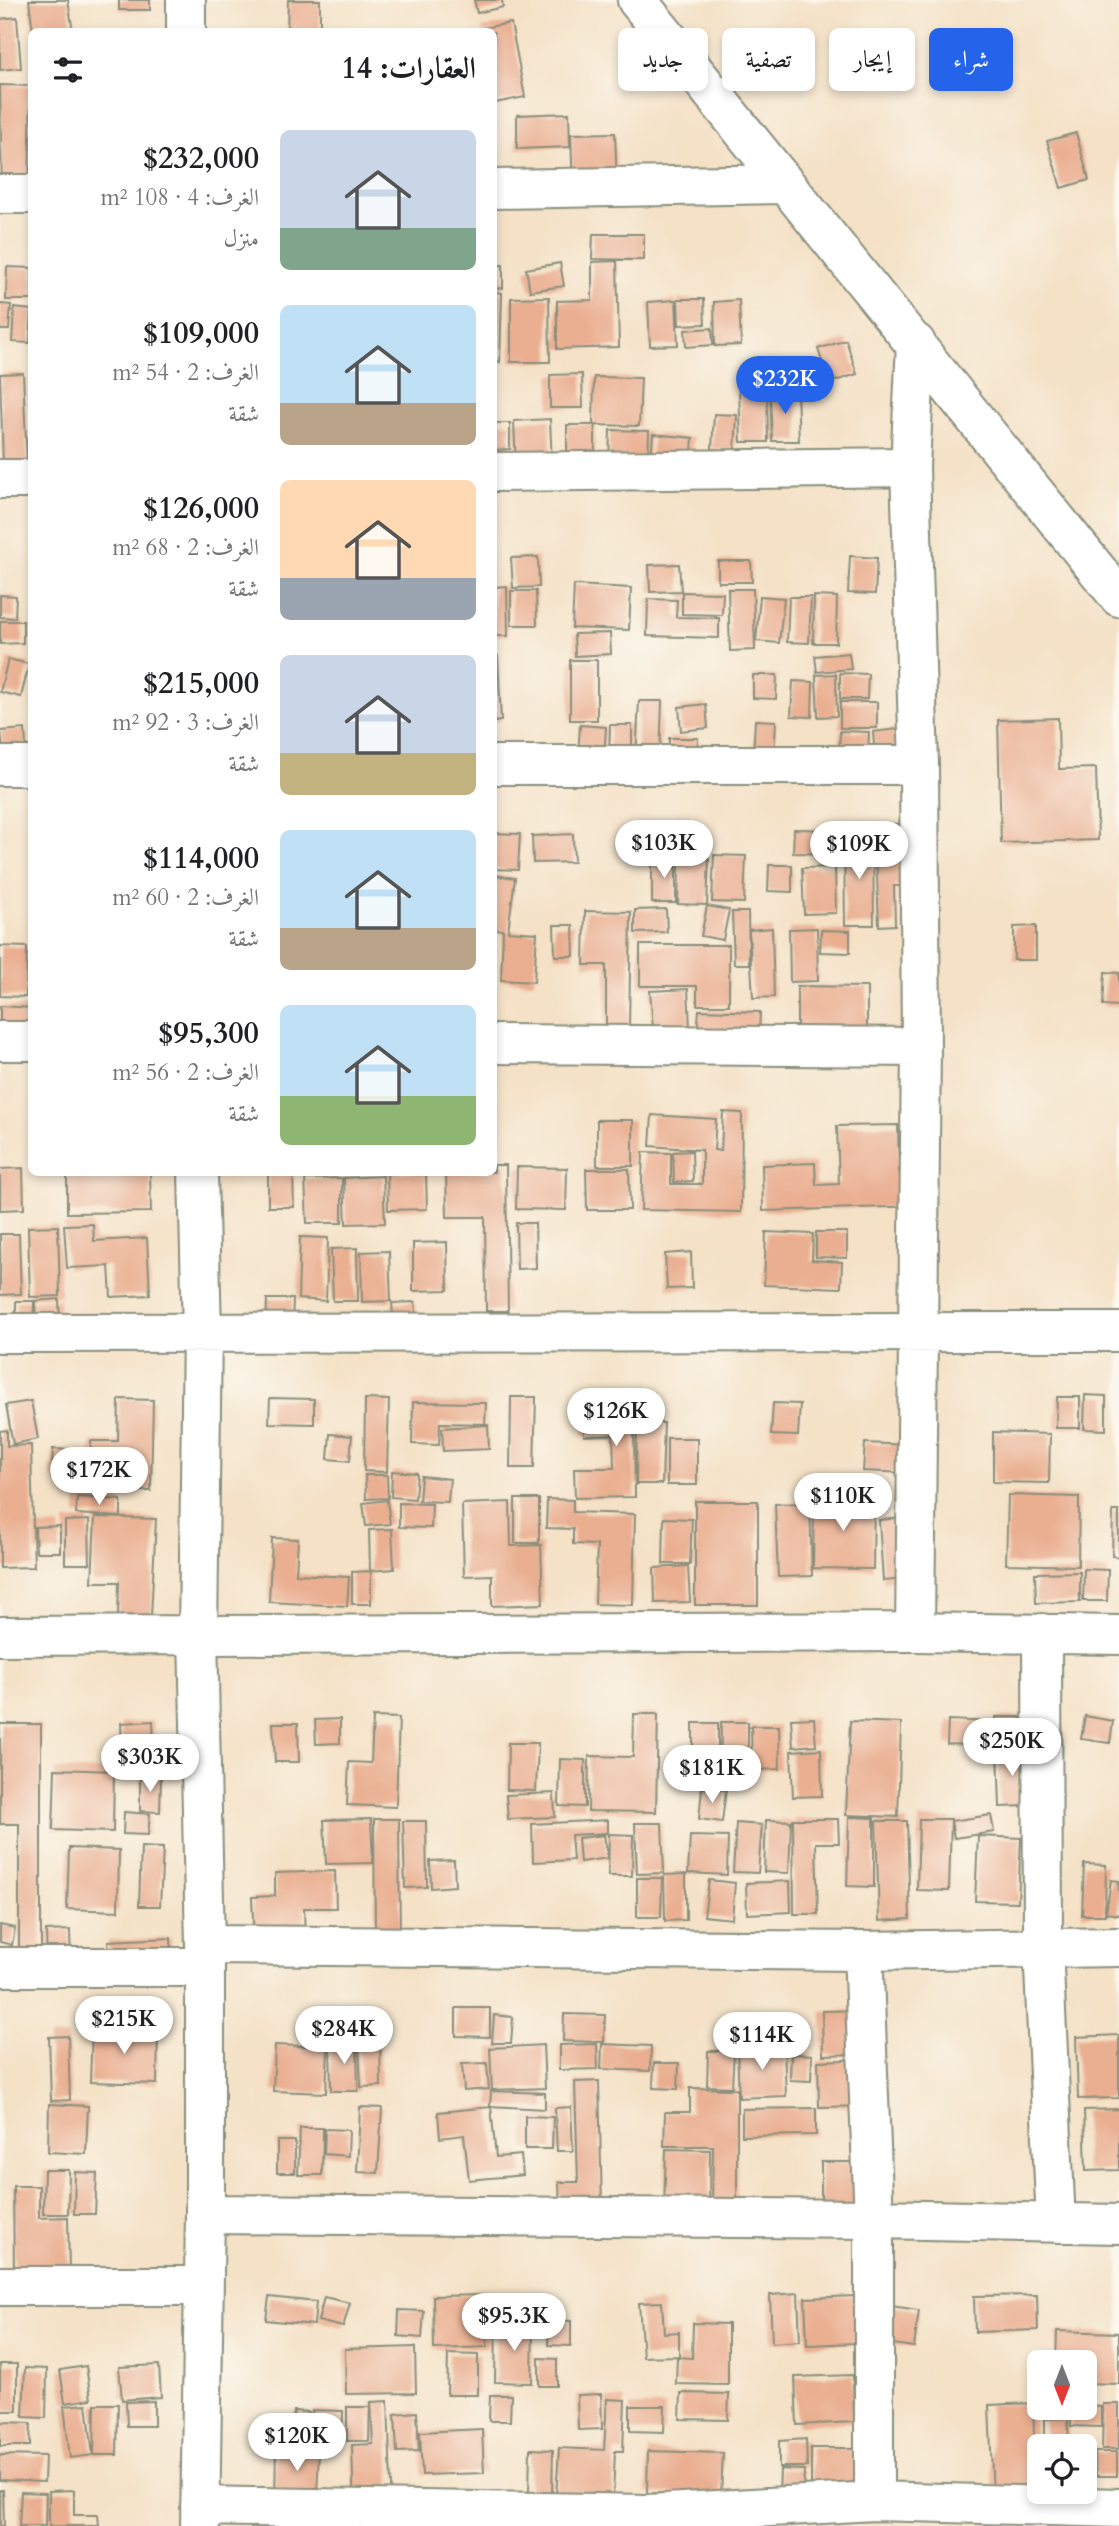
<!DOCTYPE html>
<html lang="ar">
<meta charset="utf-8">
<style>
body{margin:0;font-family:Cardo,Amiri,serif;background:#f6f6f6;color:#202124;direction:rtl;height:100vh;display:flex;flex-direction:column;font-size:26px;white-space:nowrap}
*{box-sizing:border-box;margin:0}
p{font-size:23px;color:#757577}
.icon{flex:none;width:38px;height:38px;fill:none;stroke:currentColor;stroke-width:2;stroke-linecap:round;stroke-linejoin:round}
.map{position:relative;flex:1;overflow:hidden;direction:ltr}
.side{position:absolute;left:28px;top:28px;width:469px;height:1148px;display:flex;flex-direction:column;background:#fff;border-radius:10px;box-shadow:0 4px 10px #0003;direction:rtl}
.side>*{flex:none}
.guide{position:absolute;left:518px;top:28px;width:495px;height:63px;direction:rtl;display:flex;gap:14px}
.needle{width:46px;rotate:180deg}
.fabs{position:absolute;left:1027px;top:2350px;display:grid;gap:14px}
.fabs a{display:grid;place-items:center;width:70px;height:70px;border-radius:10px;background:#fff;box-shadow:0 4px 10px #0003;font-size:35px}
.price{position:absolute;translate:-50% -60px;padding:0 16px;border-radius:24px;background:#fff;color:#222;font-size:23px;line-height:46px;filter:drop-shadow(0 2px 4px #0008)}
.price::after{content:'';position:absolute;left:50%;top:42px;width:21px;height:16px;margin-left:-10px;background:inherit;clip-path:polygon(0 0,100% 0,50% 100%)}
.price.selected{background:#2563eb;color:#fff}
ul{padding:0;list-style:none}
li{display:flex;align-items:center;gap:21px;height:175px;padding:0 21px}
li span{display:grid;place-items:center;flex:none;width:196px;height:140px;border-radius:10px;color:#555}
li>.icon{margin-inline-start:auto}
span .icon{width:84px;height:84px;fill:#fffc;stroke-width:1}
li b{font-size:30px}
h2{display:flex;justify-content:space-between;align-items:center;height:84px;padding:0 21px;font-size:30px}
.chip{padding:0 24px;border-radius:10px;background:#fff;box-shadow:0 4px 10px #0003;font-size:24px;line-height:63px}
.chip.selected{background:#2563eb;color:#fff}
.map>svg:first-child{display:block}
</style>
<div class="map">
<svg width="1119" height="2526" viewBox="0 0 1119 2526">
<rect width="100%" height="100%" fill="#fbf7ec"/>
<filter id="ink" filterUnits="userSpaceOnUse"><feTurbulence type="fractalNoise" baseFrequency=".0143" numOctaves="2"/><feDisplacementMap in="SourceGraphic" scale="14" xChannelSelector="R" yChannelSelector="G"/><feConvolveMatrix kernelMatrix="1 2 1 2 8 2 1 2 1" color-interpolation-filters="sRGB"/></filter>
<filter id="wash" filterUnits="userSpaceOnUse"><feTurbulence type="fractalNoise" baseFrequency=".00686" numOctaves="4" result="noise"/><feDisplacementMap in="SourceGraphic" scale="28" xChannelSelector="R" yChannelSelector="G"/><feGaussianBlur stdDeviation="1.57" result="paint"/><feColorMatrix in="noise" values="0 0 0 0 0 0 0 0 0 0 0 0 0 0 0 0 0 1.4 0 .05"/><feComposite in="paint" operator="in"/></filter>
<g filter="url(#wash)">
<rect width="100%" height="100%" fill="#f4e1c6"/>
<g id="blocks">
<path fill="#eaaf91" d="M29,0H68L73,32H33Z
M119,0H150V10H119Z
M288,0H320V32H287Z
M474,0H502L503,7L477,13Z
M17,17L21,68L0,70V19Z
M511,23L525,97L495,103L494,32H482V28Z
M0,85L31,86L29,194L2,193Z
M569,113L570,147L517,149V115Z
M615,133L617,187L573,188L571,134Z
M1076,133L1089,180L1061,188L1047,141Z
M593,234H644V260L592,259Z
M617,261L619,347L557,349V301L592,300V262Z
M560,263L564,286L530,291L526,269Z
M494,265H503V288L494,289Z
M7,267L32,268V300H6Z
M494,292L502,293L500,362L494,361Z
M549,297L550,362H511V298Z
M678,299H704L705,324L679,325Z
M676,300L678,345L650,346L648,302Z
M739,300L741,345L715,346L714,302Z
M0,304L11,305L9,330H0Z
M14,308L32,310L30,343L12,342Z
M712,328L713,345L686,347L685,330Z
M846,340L857,374L829,383L818,349Z
M23,373L27,463L3,464L0,374Z
M582,374L583,408H550V375Z
M594,377L641,378L639,426L595,425V455H567V425H593Z
M767,389L768,442H741L739,390Z
M797,391L799,441H772L770,393Z
M714,414L737,415L735,451L712,449Z
M550,419L552,465L516,467L514,421Z
M494,423H510V449L494,450Z
M610,430L649,431L648,462L609,461Z
M653,434L693,438L691,463L651,460Z
M850,556L877,558L875,594L848,593Z
M538,557L539,587L513,588L511,558Z
M718,561H751L752,582H718Z
M679,564L681,591L650,592L649,565Z
M574,585L631,588L629,630L572,628Z
M507,586L508,636H494V587Z
M728,589H753L755,650L730,651Z
M511,591H536L537,625H511Z
M682,592L723,593L722,615L682,614Z
M0,595L16,596L15,618L0,617Z
M760,596L784,598L779,643L756,641Z
M814,596L837,597L836,643H813Z
M789,597H811L809,643L787,642Z
M648,599L677,600L676,617L719,618V638L647,636Z
M0,621H23V643L0,644Z
M610,633L611,654L575,656L574,634Z
M849,653L851,669L817,672L815,656Z
M498,656L501,721L494,722V657Z
M8,659L29,664L21,697L0,692Z
M570,660H597V720H570Z
M840,673L868,674L867,699H840Z
M836,674L837,716L818,717L816,675Z
M753,675H777L776,699L753,698Z
M793,681L813,682L812,717L791,716Z
M639,701H662L660,759L636,758Z
M840,702H877V728H840Z
M706,704L708,728L681,731L679,707Z
M1058,718L1059,769L1096,768L1098,840L1001,843L998,720Z
M755,720L776,721L774,758L753,757Z
M580,725L606,727L604,758L578,756Z
M610,725H632V758L609,757Z
M906,728L909,754L875,758L873,732Z
M25,729L27,760L4,762L1,731Z
M840,731L869,732L868,756L839,755Z
M669,738H698L697,760L669,759Z
M916,823L917,886H894L895,925L879,926L875,825Z
M794,829L836,830L835,854L793,853Z
M494,833L520,834L518,870L494,869Z
M573,834L574,862L533,863L532,836Z
M873,837L874,925H845L844,838Z
M714,855L746,856L744,903L712,902Z
M652,857H676V903H652Z
M679,858H709L707,905L678,904Z
M769,865H792V892L768,891Z
M835,867L836,913L804,914L802,868Z
M494,875L515,878L508,931L537,933L534,982L501,980L503,930L494,929Z
M707,906L729,910L723,940L701,936Z
M666,909L667,932L635,933V910Z
M585,911L631,912L629,1028H606V965H584Z
M732,912H748L749,964H734Z
M554,925H573L574,956H555Z
M1036,926V960H1014V927Z
M772,928L774,997L753,998L749,930Z
M817,928L818,981L790,982L789,929Z
M821,930L850,931V953L820,952Z
M640,945H729V1005H697V986H640Z
M0,946L27,947L26,997L0,996Z
M1105,972L1119,973V1006L1103,1005Z
M797,986L867,987V1033L797,1032Z
M688,989L690,1027L653,1029L650,991Z
M0,1006L32,1008V1034L0,1032Z
M699,1010L760,1012L759,1034L697,1032Z
M723,1112L742,1113L741,1212L641,1210L643,1152L671,1153V1184H702V1150L650,1146L652,1115L716,1119L714,1150L721,1151Z
M597,1120H633V1166H597Z
M898,1125L899,1172L921,1171V1206L763,1211L762,1165L815,1163L816,1185L839,1184L837,1126Z
M692,1151L693,1181L674,1182L673,1152Z
M494,1165H506L508,1311H486L485,1217H447L446,1172H494Z
M517,1167L567,1168L566,1210L516,1209Z
M23,1168L24,1209L0,1210V1169Z
M586,1169H629L630,1210H587Z
M67,1172H150L151,1212L67,1213Z
M268,1172H293L294,1207H268Z
M387,1172H426L427,1209L388,1210Z
M383,1176L385,1223L346,1224L344,1178Z
M342,1178V1223H307L305,1179Z
M516,1223H535L536,1268L517,1269Z
M93,1224L94,1241L147,1238L150,1295L111,1297L109,1266L67,1268L64,1225Z
M58,1226L60,1296L30,1297L28,1227Z
M766,1232L813,1234L812,1260L842,1262L841,1288L764,1285Z
M816,1232H847V1258L816,1257Z
M0,1234H19L21,1294L0,1295Z
M300,1237L328,1238L326,1301L298,1299Z
M447,1242L448,1290L413,1291V1243Z
M357,1248L358,1301H333L331,1249Z
M389,1251L391,1301L362,1302L361,1252Z
M691,1252L692,1288L667,1289L665,1254Z
M59,1299L60,1328L36,1329L35,1301Z
M267,1299H293L292,1326H266Z
M16,1301H34L33,1326H16Z
M415,1302L417,1326L394,1327L392,1303Z
M613,1393H654L655,1419L634,1420L635,1497L575,1498L574,1468H614L613,1435L584,1436L583,1419L612,1418L613,1426Z
M1085,1395L1106,1396V1430L1084,1429Z
M511,1397H536L534,1468H510Z
M1057,1397H1080V1428H1056Z
M270,1398L314,1399V1424L269,1423Z
M119,1399L153,1400L151,1491L90,1490L91,1441H118Z
M365,1399L389,1400L387,1472L364,1471Z
M31,1401L38,1439L13,1444L6,1405Z
M413,1402L486,1403L485,1424L440,1423L439,1445L412,1444Z
M773,1403L800,1404L798,1436L771,1435Z
M637,1423H664L662,1484H636Z
M488,1425L489,1449L443,1451L442,1428Z
M7,1430V1446L31,1445L34,1567L0,1568V1431Z
M993,1432L1050,1434L1049,1483L993,1482Z
M330,1434L352,1436L350,1461L328,1459Z
M667,1438H697V1485H667Z
M865,1443L908,1445L906,1473L863,1471Z
M53,1449L72,1450L71,1479L51,1478Z
M392,1471L417,1473L415,1499L391,1497Z
M365,1475H387L388,1498L366,1499Z
M421,1476L450,1479L448,1502L419,1501Z
M1008,1495L1079,1497L1078,1566L1006,1564Z
M77,1497L121,1500V1517L76,1514Z
M814,1497L874,1498L873,1569L813,1568Z
M515,1499H539V1543H515Z
M547,1499L573,1500V1512L635,1514L633,1605L595,1604L597,1545L573,1544V1529L546,1528Z
M387,1500L390,1524L366,1526L363,1503Z
M695,1501H758V1605H695Z
M510,1502L511,1546L541,1545L543,1604L492,1606V1575L464,1576L462,1504Z
M399,1503L432,1504L431,1528L399,1527Z
M810,1503L812,1576L778,1577L775,1504Z
M1113,1511H1119V1557L1112,1556Z
M95,1517L156,1519L151,1617L118,1616L119,1582H92Z
M664,1518L692,1519L690,1564H663Z
M904,1518L909,1579L883,1581L879,1520Z
M89,1520L90,1564H65V1521Z
M60,1526V1552H36L35,1527Z
M392,1529L394,1569L370,1571L369,1530Z
M272,1538L298,1539L296,1574L349,1577L347,1606L269,1602Z
M688,1566L690,1602L655,1603L654,1568Z
M1084,1569L1108,1570L1107,1601H1083Z
M371,1571V1604H352V1572Z
M1080,1572V1602L1036,1603L1035,1573Z
M634,1714H658L656,1812L588,1811L589,1756L633,1757Z
M1085,1716L1113,1721L1110,1743L1081,1739Z
M373,1717L399,1718L396,1807L347,1805L349,1762L371,1763Z
M996,1717H1020L1021,1745L997,1746Z
M814,1718L816,1745L793,1747L791,1719Z
M340,1719V1743L316,1744L315,1720Z
M948,1720L994,1722L993,1746L947,1744Z
M153,1721L154,1749H122L121,1723Z
M850,1721L901,1723L898,1817L846,1815Z
M721,1722H748V1769H720Z
M273,1723H298L299,1762H275Z
M693,1723H718V1767H693Z
M0,1724H41V1965H19V1824H0Z
M751,1726H779L780,1769L752,1770Z
M508,1743H538L536,1791L507,1790Z
M821,1749L822,1796L793,1797L791,1751Z
M1024,1749L1027,1806L1000,1807L998,1751Z
M560,1759L585,1760V1807L559,1806Z
M55,1769L114,1771L113,1832L53,1830Z
M140,1776H161L160,1812L140,1811Z
M702,1788L726,1790L722,1822L699,1819Z
M554,1793L555,1817L508,1819L506,1795Z
M124,1812L150,1814L148,1835L123,1834Z
M991,1815L994,1832L954,1838L951,1821Z
M849,1817L874,1818V1887L847,1886Z
M371,1819L373,1863L326,1864L324,1820Z
M374,1819H399L400,1936H375Z
M793,1819H838L839,1843H816L818,1914H794Z
M919,1819H951L949,1891L917,1890Z
M608,1820V1833L571,1835L573,1860L533,1862L532,1824Z
M766,1820L791,1821L789,1873L764,1872Z
M403,1821H426L427,1887L405,1888Z
M876,1821H907L910,1919L879,1921Z
M635,1823H662L664,1873L637,1874Z
M736,1823L762,1825L758,1873L733,1872Z
M609,1834L633,1835L632,1876H608Z
M604,1835L608,1858L580,1862L578,1838Z
M690,1836L728,1837L727,1875L688,1873Z
M978,1836L1021,1838L1018,1902L975,1901Z
M141,1847L163,1848L160,1906H139Z
M69,1848L119,1850L118,1911L67,1909Z
M454,1860L455,1886L431,1888L430,1861Z
M1084,1864L1106,1865L1105,1915H1082Z
M335,1871L336,1908H304L305,1942L254,1944L252,1897L275,1896V1873Z
M686,1874V1920L665,1921L664,1875Z
M637,1878H662L661,1917H637Z
M709,1880L735,1883L732,1919L704,1916Z
M1111,1880L1119,1881V1915L1106,1913Z
M790,1881L791,1912L747,1914L746,1883Z
M0,1925L15,1928L12,1945L0,1942Z
M70,1930L71,1963L47,1964L46,1931Z
M171,1938L172,1962L109,1965L108,1941Z
M456,2008H490V2037L456,2036Z
M867,2010V2054L823,2055L822,2011Z
M564,2014L605,2015L604,2042L563,2041Z
M494,2015L513,2017L511,2043H492Z
M92,2028L158,2030L157,2084L90,2082Z
M1119,2035V2098L1078,2099L1076,2037Z
M68,2036L70,2100L51,2101L49,2037Z
M380,2041L381,2086L361,2087L359,2042Z
M330,2042H357L358,2091H331Z
M597,2044L598,2069L559,2070V2045Z
M602,2044L651,2046L650,2071L601,2069Z
M275,2045L328,2047L326,2093L273,2091Z
M543,2045L545,2088L492,2090L490,2048Z
M784,2047L786,2096L739,2098L737,2049Z
M708,2051H734L732,2087L707,2086Z
M791,2054L812,2055L811,2081L790,2080Z
M871,2059L873,2106L819,2107L818,2061Z
M487,2063L489,2089L464,2091L462,2064Z
M654,2063H679L678,2089L653,2088Z
M599,2081L602,2208H560L559,2182H578L575,2082Z
M690,2088L737,2089V2208H712L713,2146H664L665,2112H690Z
M491,2091L545,2093V2109L490,2106Z
M49,2104L88,2106L86,2154L48,2152Z
M360,2107L382,2108L378,2173L357,2172Z
M491,2107L496,2157L521,2155L523,2175L469,2180L464,2135L440,2138L438,2112Z
M571,2107L573,2151H557L555,2108Z
M816,2108V2135L742,2136V2109Z
M1119,2109V2170L1086,2171L1084,2110Z
M525,2116L553,2117L552,2149H525Z
M300,2128H323L322,2175H298Z
M325,2129L349,2130L348,2156L324,2154Z
M277,2141H295V2173H277Z
M666,2149L710,2150L709,2210L664,2208Z
M821,2162H870L871,2207L821,2208Z
M44,2170H69L68,2214H43Z
M75,2172L97,2173L95,2214H74Z
M13,2186H39V2218L68,2217L69,2273H14Z
M798,2293L800,2341L772,2343L770,2295Z
M485,2295L487,2347L434,2349L433,2296Z
M1037,2295L1038,2330L975,2332L974,2296Z
M855,2296L856,2343L807,2345L805,2298Z
M269,2297L316,2302L314,2325L266,2320Z
M324,2297L350,2303L343,2327L318,2321Z
M662,2302L664,2333L679,2332V2356L643,2357L639,2303Z
M891,2306L919,2310L914,2347L886,2343Z
M399,2310L424,2311L422,2338L398,2336Z
M549,2320L571,2321V2346L548,2345Z
M496,2323L533,2324L532,2383L495,2382Z
M693,2323L728,2324V2385L676,2384L677,2357L692,2358Z
M1057,2331L1119,2333V2384L1085,2383V2362H1056Z
M415,2347L416,2393L346,2394L345,2349Z
M448,2354L478,2355V2395H447Z
M539,2358L557,2359V2386H539Z
M0,2364H17V2411H0Z
M159,2365L161,2397L122,2400L119,2367Z
M86,2366L91,2399L65,2403L60,2370Z
M25,2368L47,2369L46,2418L23,2417Z
M853,2375L854,2422L797,2425L795,2377Z
M681,2393L729,2394L728,2420L680,2419Z
M601,2394L602,2429L578,2430L577,2395Z
M490,2395H511L510,2421H489Z
M607,2399L625,2400L623,2451H615L613,2496L555,2513L559,2448L604,2450Z
M154,2401V2426H127L126,2402Z
M388,2401L392,2514H354L352,2445L373,2444L371,2402Z
M1033,2403L1036,2495L993,2496L989,2405Z
M87,2404L93,2455L70,2458L64,2406Z
M95,2404H118L117,2455H94Z
M1103,2404H1119V2449H1102Z
M630,2406H665L664,2432L630,2431Z
M1085,2406L1101,2407V2427L1071,2426V2408Z
M347,2407H370L369,2441H347Z
M312,2410L343,2411L342,2441L312,2440Z
M294,2411L309,2412L307,2447H291Z
M417,2412L419,2451L397,2452L395,2414Z
M1068,2418L1069,2446H1045V2419Z
M0,2422L31,2423L30,2446H0Z
M482,2429L484,2473L422,2475L420,2432Z
M806,2439L807,2467H779V2441Z
M811,2448H864V2497H811Z
M276,2449L319,2450L317,2498L275,2497Z
M530,2449L553,2450L552,2494L529,2493Z
M648,2451L723,2453L721,2495L647,2493Z
M1095,2452H1117V2476H1096Z
M0,2455L45,2456L44,2482L0,2480Z
M780,2469L804,2470L803,2495H779Z
M0,2490H3L4,2526H0Z
M74,2490V2515H98L99,2526H49V2491Z
M21,2492L46,2493L45,2526H19Z"/>
</g>
</g>
<g filter="url(#ink)">
<use href="#blocks" fill-opacity="0" stroke="#8a8f7d" stroke-width="2"/>
<g fill="none" stroke-linecap="round" stroke-linejoin="round">
<g stroke="#8a8f7d" stroke-width="42">
<path id="street" d="M637,0L1119,597
M186,32V0
M494,189L785,184
M0,194H32
M494,472L910,467
M0,479H32
M494,765H919
M0,766H32
M0,1041H32
M494,1044L921,1047
M198,1172L202,1332L198,1634L205,1945V2214L200,2526
M0,1333L1119,1332
M915,1632L921,1047L919,765L910,467L916,343
M1042,1633L1043,1947L1056,2223
M0,1636L915,1632L1119,1635
M205,1945L863,1951L1119,1947
M863,1951L874,2219V2501
M0,1967H205
M205,2214L874,2219L1119,2224
M0,2286H203
M200,2506L648,2514L874,2501L1119,2508"/>
</g>
<use href="#street" stroke="#fff" stroke-width="38"/>
</g>
</g>
</svg>
<div class="fabs">
<a><svg class="needle" viewBox="-14 -14 28 28"><path d="M0-13l5 13h-10z" fill="#e53935"/><path d="M0 13l5-13h-10z" fill="#757577"/></svg></a>
<a><svg class="icon" aria-label="locate" viewBox="0 0 24 24"><circle cx="12" cy="12" r="6"/><path d="M12 2v4M12 18v4M2 12h4M18 12h4"/></svg></a>
</div>
<b class="price selected" style="left:785px;top:416px">$232K</b>
<b class="price" style="left:664px;top:880px">$103K</b>
<b class="price" style="left:859px;top:881px">$109K</b>
<b class="price" style="left:616px;top:1448px">$126K</b>
<b class="price" style="left:99px;top:1507px">$172K</b>
<b class="price" style="left:843px;top:1533px">$110K</b>
<b class="price" style="left:1012px;top:1778px">$250K</b>
<b class="price" style="left:150px;top:1794px">$303K</b>
<b class="price" style="left:712px;top:1805px">$181K</b>
<b class="price" style="left:124px;top:2056px">$215K</b>
<b class="price" style="left:344px;top:2066px">$284K</b>
<b class="price" style="left:762px;top:2072px">$114K</b>
<b class="price" style="left:514px;top:2353px">$95.3K</b>
<b class="price" style="left:297px;top:2473px">$120K</b>
<div class="guide">
<a class="chip selected">شراء</a>
<a class="chip">إيجار</a>
<a class="chip">تصفية</a>
<a class="chip">جديد</a>
</div>
<section class="side">
<h2>العقارات: 14<svg class="icon" aria-label="filters" viewBox="0 0 24 24"><path d="M4 7h16M4 17h16"/><circle cx="9" cy="7" r="2"/><circle cx="15" cy="17" r="2"/></svg></h2>
<ul>
<li><span style="background:linear-gradient(#c9d6e8 70%,#7fa58c 0)"><svg class="icon" aria-label="home" viewBox="0 0 24 24"><path d="M3 11l9-7 9 7M6 9v11h12V9"/></svg></span><div><b>$232,000</b><p>الغرف: 4 · 108 m²</p><p>منزل</p></div></li>
<li><span style="background:linear-gradient(#bfe0f5 70%,#b9a48a 0)"><svg class="icon" aria-label="home" viewBox="0 0 24 24"><path d="M3 11l9-7 9 7M6 9v11h12V9"/></svg></span><div><b>$109,000</b><p>الغرف: 2 · 54 m²</p><p>شقة</p></div></li>
<li><span style="background:linear-gradient(#ffd9b3 70%,#9aa5b1 0)"><svg class="icon" aria-label="home" viewBox="0 0 24 24"><path d="M3 11l9-7 9 7M6 9v11h12V9"/></svg></span><div><b>$126,000</b><p>الغرف: 2 · 68 m²</p><p>شقة</p></div></li>
<li><span style="background:linear-gradient(#c9d6e8 70%,#c2b280 0)"><svg class="icon" aria-label="home" viewBox="0 0 24 24"><path d="M3 11l9-7 9 7M6 9v11h12V9"/></svg></span><div><b>$215,000</b><p>الغرف: 3 · 92 m²</p><p>شقة</p></div></li>
<li><span style="background:linear-gradient(#bfe0f5 70%,#b9a48a 0)"><svg class="icon" aria-label="home" viewBox="0 0 24 24"><path d="M3 11l9-7 9 7M6 9v11h12V9"/></svg></span><div><b>$114,000</b><p>الغرف: 2 · 60 m²</p><p>شقة</p></div></li>
<li><span style="background:linear-gradient(#bfe0f5 65%,#8fb573 0)"><svg class="icon" aria-label="home" viewBox="0 0 24 24"><path d="M3 11l9-7 9 7M6 9v11h12V9"/></svg></span><div><b>$95,300</b><p>الغرف: 2 · 56 m²</p><p>شقة</p></div></li>
</ul>
</section>
</div>
